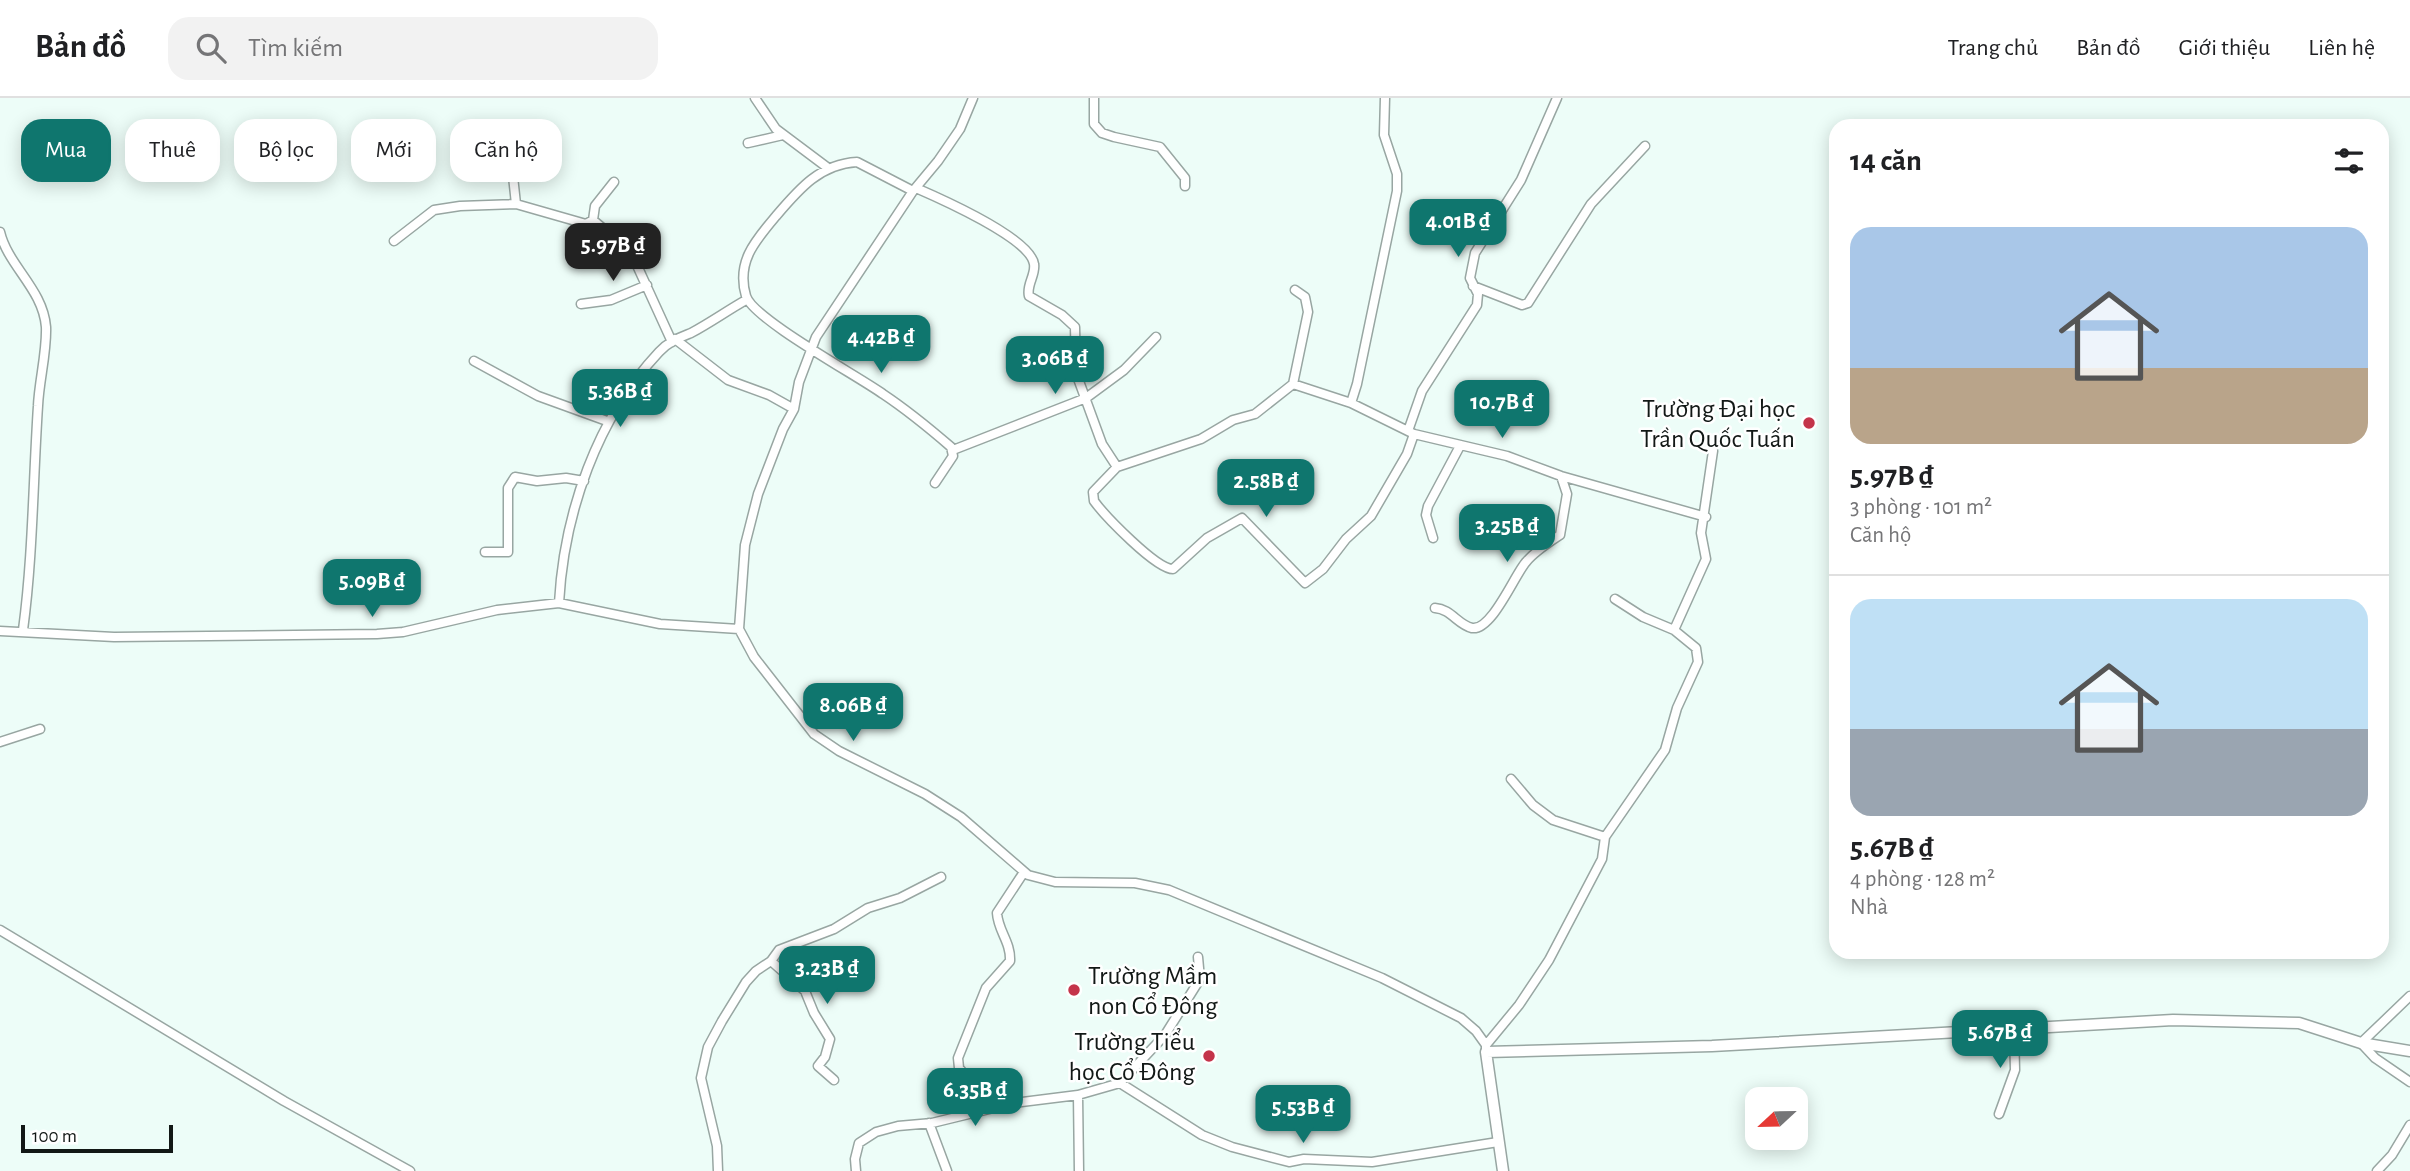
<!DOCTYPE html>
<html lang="vi">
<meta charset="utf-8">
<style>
body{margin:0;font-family:"Alegreya Sans",sans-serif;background:#f2f2f2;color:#202124;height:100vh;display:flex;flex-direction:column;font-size:26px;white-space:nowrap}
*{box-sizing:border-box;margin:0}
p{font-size:23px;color:#757577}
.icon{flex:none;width:38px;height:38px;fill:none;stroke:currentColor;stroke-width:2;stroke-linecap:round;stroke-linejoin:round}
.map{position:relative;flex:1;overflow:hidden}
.details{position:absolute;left:1829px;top:21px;width:560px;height:840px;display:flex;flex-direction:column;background:#fff;border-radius:21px;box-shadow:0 4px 18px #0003}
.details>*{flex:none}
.banner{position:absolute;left:21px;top:21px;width:665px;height:63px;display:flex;gap:14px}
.needle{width:46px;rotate:248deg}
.tools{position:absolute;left:1745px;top:989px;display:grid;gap:14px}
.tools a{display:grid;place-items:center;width:63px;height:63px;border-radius:14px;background:#fff;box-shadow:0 4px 18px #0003;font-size:35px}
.scale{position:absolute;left:21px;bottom:18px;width:152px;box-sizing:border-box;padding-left:7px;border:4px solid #121816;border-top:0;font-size:19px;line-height:24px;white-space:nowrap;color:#121816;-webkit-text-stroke:5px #fff;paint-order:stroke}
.price{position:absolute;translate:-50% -60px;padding:0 16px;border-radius:14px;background:#0f766e;color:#fff;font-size:23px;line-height:46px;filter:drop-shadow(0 2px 4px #0008)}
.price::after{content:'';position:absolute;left:50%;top:42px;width:21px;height:16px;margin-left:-10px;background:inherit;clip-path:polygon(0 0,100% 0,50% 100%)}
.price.selected{background:#222;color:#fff}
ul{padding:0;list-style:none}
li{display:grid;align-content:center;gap:14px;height:371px;padding:0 21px}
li+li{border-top:2px solid #e0e0e0}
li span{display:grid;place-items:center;height:217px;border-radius:21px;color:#555}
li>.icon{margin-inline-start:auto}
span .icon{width:126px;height:126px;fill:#fffc;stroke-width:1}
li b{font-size:30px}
h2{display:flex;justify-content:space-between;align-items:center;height:84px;padding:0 21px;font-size:30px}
.chip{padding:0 24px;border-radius:21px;background:#fff;box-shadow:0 4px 18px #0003;font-size:24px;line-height:63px}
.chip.selected{background:#0f766e;color:#fff}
header{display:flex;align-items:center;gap:42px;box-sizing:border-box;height:98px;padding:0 35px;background:#fff;border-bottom:2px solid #e0e0e0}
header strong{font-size:33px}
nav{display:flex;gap:38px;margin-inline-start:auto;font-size:24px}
.search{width:490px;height:63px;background:#f2f2f2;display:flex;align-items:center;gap:18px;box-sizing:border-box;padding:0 24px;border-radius:21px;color:#757577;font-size:26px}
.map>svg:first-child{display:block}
</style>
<header>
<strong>Bản đồ</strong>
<div class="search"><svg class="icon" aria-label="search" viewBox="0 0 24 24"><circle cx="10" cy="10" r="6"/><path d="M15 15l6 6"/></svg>Tìm kiếm</div>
<nav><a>Trang chủ</a><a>Bản đồ</a><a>Giới thiệu</a><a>Liên hệ</a></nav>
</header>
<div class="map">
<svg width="2410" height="1073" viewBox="0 0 2410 1073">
<rect width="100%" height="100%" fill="#edfdf8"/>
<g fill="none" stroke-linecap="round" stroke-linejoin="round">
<g stroke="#98a6a2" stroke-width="11">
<path id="minor" d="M755,0L776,31L828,70
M973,0L960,31L938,63L913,93L816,239L799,284L794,311L783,331L758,396L745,447L739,531L754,559L814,636L839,653L925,696L961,719L1028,777L1055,784L1135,785L1169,792L1382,880L1461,920L1476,933L1486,947V954
M1094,0V26L1102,35L1114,39L1160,49L1185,80V88
M748,45L783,37
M916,90C939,100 1030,140 1034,166C1036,177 1026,187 1029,198L1062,217L1075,229L1076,275L1102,346L1117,369L1201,341L1233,322L1255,316L1293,286L1308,214L1305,199L1295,192
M913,93L857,64C820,66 799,91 776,118C755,143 736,164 746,198C753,221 858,278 883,296C907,312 929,330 951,349L953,358L935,385
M516,106L512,69L535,47L546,46
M593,122L595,108L614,84
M0,134C8,168 43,191 46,229C47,254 39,283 38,308C33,383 33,458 23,532
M394,143L434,112L460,108L516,106L586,126L593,122L619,144L635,163L672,244
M1473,188L1522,207L1528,205L1591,106L1645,48
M581,206L611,202L647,187
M675,241L728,282L769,297L794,311
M474,263L538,298L607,323
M1293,286L1351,305L1414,336L1507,358L1561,378L1706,419
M1351,305L1357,286L1397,93V76L1384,37L1385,0
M1408,333L1422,293L1477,207L1478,196L1470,180L1475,155L1521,82L1557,0
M953,352L1086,300L1124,272L1156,239
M1117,369L1093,394L1094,403C1105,418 1156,471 1173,471L1207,440L1242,420L1305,485L1323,471L1346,441L1371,418L1407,356L1414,336
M1433,440L1426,417L1428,408L1460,348
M485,454H508V390L515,379L537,383L566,380L584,383
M559,505C564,415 597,320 659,254C668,244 679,240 691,235C710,225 728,212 746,202
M1435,510C1451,511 1458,527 1472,530C1492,533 1515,476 1526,464C1535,453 1548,445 1560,437L1567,396L1561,378
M1674,532L1706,461L1701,435L1713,353
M0,533L114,539L377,536L403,534L497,512L559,505L660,526L739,531
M0,644L40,631
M1511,681L1533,707L1553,722L1605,739
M0,832L284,1003L410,1073
M771,863L805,893L814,915L830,941L825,959L818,968L834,982
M2410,898L2361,945L2375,960L2410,984
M1486,947L1519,907L1549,862L1602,761L1605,739L1665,652L1677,610L1698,564L1696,550L1674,532L1643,519L1615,501
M1120,985L1202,1037L1232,1049L1289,1064L1304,1061L1372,1064L1498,1044
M994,1010L959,970L958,960L986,890L1010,863C1011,844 998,833 997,815L1024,774
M1999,1016L2015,972L2014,931
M929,1025L947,1073
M718,1073L717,1048L701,980L708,949L722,923L746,884L756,873L771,863L779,852L834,831L868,810L900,800L941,779
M856,1073L855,1061L859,1045L876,1034L898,1028L932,1025L1014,1005L1078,997
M1079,1073L1078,997L1120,985L1165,937L1200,881L1198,859
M2377,1073L2392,1057L2410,1027"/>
</g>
<g stroke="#98a6a2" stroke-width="13">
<path id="tertiary" d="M1503,1073L1486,954L1712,948L2173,922L2299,925L2361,945L2410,953"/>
</g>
<use href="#minor" stroke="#fff" stroke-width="8"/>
<use href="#tertiary" stroke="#fff" stroke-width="10"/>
</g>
<g fill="#c4344a" stroke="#fff" stroke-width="2.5">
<circle cx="1809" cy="325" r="7"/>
<circle cx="1074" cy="892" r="7"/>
<circle cx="1209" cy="958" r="7"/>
</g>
<g text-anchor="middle" stroke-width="5" stroke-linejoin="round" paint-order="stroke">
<g font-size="26" fill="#121816" stroke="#fff" text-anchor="end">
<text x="1795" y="319">Trường Đại học<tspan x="1795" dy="30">Trần Quốc Tuấn</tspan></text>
<text x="1088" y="886" text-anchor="start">Trường Mầm<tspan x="1088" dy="30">non Cổ Đông</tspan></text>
<text x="1195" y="952">Trường Tiểu<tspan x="1195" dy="30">học Cổ Đông</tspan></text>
</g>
</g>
</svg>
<div class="tools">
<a><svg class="needle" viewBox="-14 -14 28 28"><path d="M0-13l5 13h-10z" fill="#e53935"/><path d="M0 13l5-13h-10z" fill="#757577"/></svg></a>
</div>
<div class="scale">100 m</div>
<b class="price" style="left:1458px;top:161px">4.01B ₫</b>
<b class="price selected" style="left:613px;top:185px">5.97B ₫</b>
<b class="price" style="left:881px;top:277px">4.42B ₫</b>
<b class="price" style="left:1055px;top:298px">3.06B ₫</b>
<b class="price" style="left:620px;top:331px">5.36B ₫</b>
<b class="price" style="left:1502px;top:342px">10.7B ₫</b>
<b class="price" style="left:1266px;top:421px">2.58B ₫</b>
<b class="price" style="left:1507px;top:466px">3.25B ₫</b>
<b class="price" style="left:372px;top:521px">5.09B ₫</b>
<b class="price" style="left:853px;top:645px">8.06B ₫</b>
<b class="price" style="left:827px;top:908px">3.23B ₫</b>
<b class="price" style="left:2000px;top:972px">5.67B ₫</b>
<b class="price" style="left:975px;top:1030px">6.35B ₫</b>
<b class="price" style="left:1303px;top:1047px">5.53B ₫</b>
<div class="banner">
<a class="chip selected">Mua</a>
<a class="chip">Thuê</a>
<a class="chip">Bộ lọc</a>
<a class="chip">Mới</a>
<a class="chip">Căn hộ</a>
</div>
<section class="details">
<h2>14 căn<svg class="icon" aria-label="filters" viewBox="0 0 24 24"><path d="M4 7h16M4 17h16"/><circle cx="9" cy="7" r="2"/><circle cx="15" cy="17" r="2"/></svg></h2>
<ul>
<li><span style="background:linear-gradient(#a9c7e8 65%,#b9a48a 0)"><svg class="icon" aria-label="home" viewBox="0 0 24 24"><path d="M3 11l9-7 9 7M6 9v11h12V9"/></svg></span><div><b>5.97B ₫</b><p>3 phòng · 101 m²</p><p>Căn hộ</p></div></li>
<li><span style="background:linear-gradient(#bfe0f5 60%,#9aa5b1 0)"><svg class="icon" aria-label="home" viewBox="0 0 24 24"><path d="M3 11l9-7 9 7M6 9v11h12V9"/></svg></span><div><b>5.67B ₫</b><p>4 phòng · 128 m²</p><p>Nhà</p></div></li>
</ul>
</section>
</div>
